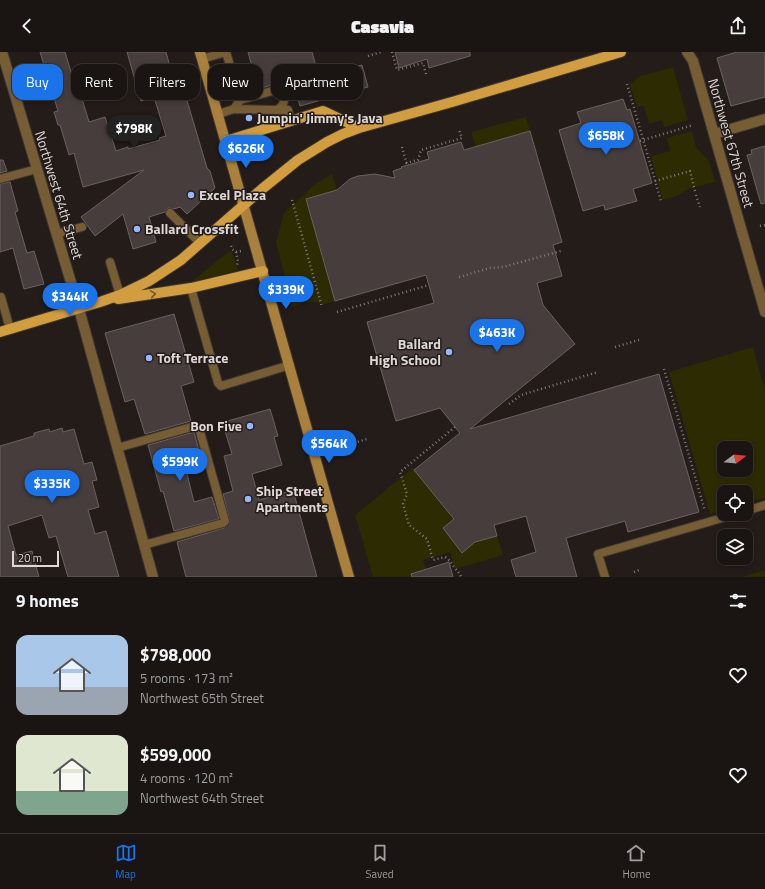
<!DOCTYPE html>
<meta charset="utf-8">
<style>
body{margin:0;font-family:"Titillium Web",sans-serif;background:#231e1b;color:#f1f3f6;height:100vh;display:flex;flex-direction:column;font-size:15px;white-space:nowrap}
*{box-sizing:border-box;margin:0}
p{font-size:13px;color:#9f9f9f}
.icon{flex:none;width:22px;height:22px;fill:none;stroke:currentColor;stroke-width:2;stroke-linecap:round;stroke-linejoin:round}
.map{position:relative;height:525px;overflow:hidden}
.side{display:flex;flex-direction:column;background:#1a1512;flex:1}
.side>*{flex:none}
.guide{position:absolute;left:12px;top:12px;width:400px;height:36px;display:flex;gap:8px}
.needle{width:26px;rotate:74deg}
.tools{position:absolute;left:717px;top:389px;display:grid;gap:8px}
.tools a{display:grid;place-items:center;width:36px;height:36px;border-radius:8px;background:#1a1512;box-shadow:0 2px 6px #0003,0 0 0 1px #383432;font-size:20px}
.scale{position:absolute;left:12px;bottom:10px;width:47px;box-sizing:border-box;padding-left:4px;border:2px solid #ded9d7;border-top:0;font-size:11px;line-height:14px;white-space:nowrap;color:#ded9d7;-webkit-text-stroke:3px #231c18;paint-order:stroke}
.price{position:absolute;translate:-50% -34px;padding:0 9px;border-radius:14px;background:#1a73e8;color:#fff;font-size:13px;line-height:26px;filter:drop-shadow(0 1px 2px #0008)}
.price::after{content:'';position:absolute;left:50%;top:24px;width:12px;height:9px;margin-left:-6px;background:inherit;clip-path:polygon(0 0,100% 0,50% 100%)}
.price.on{background:#222;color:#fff}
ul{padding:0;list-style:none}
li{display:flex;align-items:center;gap:12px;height:100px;padding:0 16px}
li span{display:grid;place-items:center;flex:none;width:112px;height:80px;border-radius:12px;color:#555}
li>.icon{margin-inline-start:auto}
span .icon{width:48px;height:48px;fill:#fffc;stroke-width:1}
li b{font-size:17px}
h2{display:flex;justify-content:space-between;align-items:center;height:48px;padding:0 16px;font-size:17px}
.chip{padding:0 14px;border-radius:12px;background:#1a1512;box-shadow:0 2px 6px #0003,0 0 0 1px #383432;font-size:14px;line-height:36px}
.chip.on{background:#1a73e8;color:#fff}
header{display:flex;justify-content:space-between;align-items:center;height:52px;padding:0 16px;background:#1a1512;font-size:18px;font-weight:800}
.tab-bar{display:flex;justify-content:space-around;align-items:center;height:56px;border-top:1px solid #383432;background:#1a1512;font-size:11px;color:#9f9f9f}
.tab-bar a{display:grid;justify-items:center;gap:2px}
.tab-bar .on{color:#1a73e8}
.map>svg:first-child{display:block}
</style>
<header><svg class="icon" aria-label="back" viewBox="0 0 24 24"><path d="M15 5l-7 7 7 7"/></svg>Casavia<svg class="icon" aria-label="share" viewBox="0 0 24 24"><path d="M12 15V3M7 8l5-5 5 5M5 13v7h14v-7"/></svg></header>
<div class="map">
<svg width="765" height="525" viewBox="0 0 765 525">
<rect width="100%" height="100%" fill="#231c18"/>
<path fill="#2c2b01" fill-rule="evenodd" d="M673,15L688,68L664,75L662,68L649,72L644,54L637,55L630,33L638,25Z
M526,65L530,79L476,95L471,80Z
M692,79L696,95L709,109L715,130L688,137L677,144L663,148L651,104L670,99L667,86Z
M332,122L337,138L306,147L335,249L325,252L315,250L304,251L293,255L276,190L284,161L314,133Z
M231,198L238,218L191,230Z
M753,295L765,338V446L746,451V440H724V458L710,462L669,320ZM724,396H746V418H724Z
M413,416L454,467L443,476L462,500L475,490L497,484L503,503L455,517L450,500L423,508L429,525H373L355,463Z
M765,518V525H742Z"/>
<path fill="#463d3c" stroke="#6c6261" d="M40,0H65L77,40H80L89,70L105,65L116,99L128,95V97L160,88L159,86L166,84L154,45L141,49L127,0H166L179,47L186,45L207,116L210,119L215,136L187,162L180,155L174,157L168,156L165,160L149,165L156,190L133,197L123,162L95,184L81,165L144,118L83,135L74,101L69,103L60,73H58L54,60L58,59Z
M248,0H312L319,25L362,13L368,35L300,54L292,27L258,37Z
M395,0H470V4L429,16L427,7L399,16Z
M737,0H765V45L731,54L717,6Z
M623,47L627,58L630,57L652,131L633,137L637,149L605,158L604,153L583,159L559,78L581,71L577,60Z
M530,79L562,190L553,193L562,224L537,231L543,253L575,292L470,377L659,322L699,460L628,480L625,469L566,486L577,525H516L511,508L536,500L526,464L494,473L497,484L475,490L462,501L443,476L454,467L414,418L460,381L440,356L396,369L367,270L434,251L426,223L335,249L306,147L337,138L350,127L358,124L375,122L395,126L393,119L402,116L401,115L429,107L427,100L461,90L464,98Z
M765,94V151L761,152L747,103L752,102L751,98Z
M0,108H3L7,119L0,121Z
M10,130L18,159L15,160L27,201L34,199L44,232L24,237L13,196L0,200V132Z
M174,262L194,330L181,334L191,369L145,382L134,347L125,350L105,281Z
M270,357L278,384L274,385L282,413L252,422L259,448L293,438L317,525H186L177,490L224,476L230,470L223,442L233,439L224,404L232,402L225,379H227L224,370Z
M62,376L63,380L74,377L84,412L92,410L97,428L92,429L99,455L88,458L95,482L106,479L119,525H68L56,484L49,486L42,463L8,474L16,503L32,499L39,525H0V394L34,384V381L49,377L50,380Z
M194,380L200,402L183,406L194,450L212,445L219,467L174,479L163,439L161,440L148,393Z
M449,510L453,525H412L411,522Z"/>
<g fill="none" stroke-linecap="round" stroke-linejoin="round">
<g stroke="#3d3633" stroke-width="10">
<path id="lane" d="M226,0L240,48
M202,7L226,0
M277,58H288L291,69
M218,62L234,57L240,48L272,39L280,40C286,47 285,53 277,58L234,57
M0,127L37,117
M170,161L200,191
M56,182L82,175
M110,210L120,243
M191,236L218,331L221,334L290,313
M1,245L10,277
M117,396L195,374L199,376L225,469L223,471L144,493
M746,459L765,453
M605,525L598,502L736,462"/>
</g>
<g stroke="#3d3633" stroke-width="12">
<path id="street" d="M2,0L79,257L153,525
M687,0L693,9L765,260
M714,82L765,67"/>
</g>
<g stroke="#3d3633" stroke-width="12">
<path id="secondary" d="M200,0L349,525"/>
</g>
<g stroke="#3d3633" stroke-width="12">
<path id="primary" d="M226,89L323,59L359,76
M118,247L191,236L263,219
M0,280L100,250L120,243L149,229L181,208L262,137L298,108L327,90L343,82L359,76L452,50L621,0"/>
</g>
<path stroke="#837d7a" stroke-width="2.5" stroke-dasharray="1 3" stroke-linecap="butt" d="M392,0L397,18L423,11L426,22
M368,4L381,0
M627,32L661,149
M640,89L693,73
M247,95L249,103L255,104L256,109
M402,95L407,113
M406,111L418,108L421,98L462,86L459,78
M655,129L690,119L695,139
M696,143L700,155
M292,148L322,255
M760,174L765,173
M231,194L232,197L236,200L238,209L237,213
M236,200L241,199
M459,225L490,216L503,215L561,199
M337,260L429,233
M615,295L639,288
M664,317L705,459
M509,352L521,343L598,320
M455,375L400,420L407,442L403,452L409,473L427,487L433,508L445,505C451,509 451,511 455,516C458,520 459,520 461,525
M354,391L367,387
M634,520L639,518"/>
<use href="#lane" stroke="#775d34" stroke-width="8"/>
<use href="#street" stroke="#775d34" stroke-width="10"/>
<use href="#secondary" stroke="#aa813c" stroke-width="10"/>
<use href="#primary" stroke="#d29d3f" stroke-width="10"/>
</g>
<defs><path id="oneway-chevron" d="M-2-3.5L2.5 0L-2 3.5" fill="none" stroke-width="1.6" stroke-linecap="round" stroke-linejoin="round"/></defs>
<use stroke="#72562a" href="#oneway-chevron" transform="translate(153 242) rotate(-9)"/>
<g fill="#96b6fd" stroke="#231c18" stroke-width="1.5">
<circle cx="249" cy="66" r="4"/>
<circle cx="191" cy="143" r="4"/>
<circle cx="137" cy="177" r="4"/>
<circle cx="449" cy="300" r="4"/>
<circle cx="149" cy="306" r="4"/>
<circle cx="250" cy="374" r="4"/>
<circle cx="248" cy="447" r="4"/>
</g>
<g text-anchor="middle" stroke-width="3" stroke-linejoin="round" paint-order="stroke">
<g font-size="14" font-weight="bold" fill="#ded9d7" stroke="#231c18" text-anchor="start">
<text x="257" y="71">Jumpin' Jimmy's Java</text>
<text x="199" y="148">Excel Plaza</text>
<text x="145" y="182">Ballard Crossfit</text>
<text x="441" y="297" text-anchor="end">Ballard<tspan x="441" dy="16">High School</tspan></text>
<text x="157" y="311">Toft Terrace</text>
<text x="242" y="379" text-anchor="end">Bon Five</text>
<text x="256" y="444">Ship Street<tspan x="256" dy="16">Apartments</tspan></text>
</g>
<g font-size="14" fill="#ded9d7" stroke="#231c18">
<text transform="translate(731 91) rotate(74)" y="5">Northwest 67th Street</text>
<text transform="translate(59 143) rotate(73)" y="5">Northwest 64th Street</text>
</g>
</g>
</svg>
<div class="tools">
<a><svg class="needle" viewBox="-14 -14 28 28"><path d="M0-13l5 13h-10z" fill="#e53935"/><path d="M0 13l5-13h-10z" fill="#9f9f9f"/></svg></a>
<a><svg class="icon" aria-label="locate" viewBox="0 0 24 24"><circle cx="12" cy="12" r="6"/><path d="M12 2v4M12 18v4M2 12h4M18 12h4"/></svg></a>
<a><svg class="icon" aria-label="layers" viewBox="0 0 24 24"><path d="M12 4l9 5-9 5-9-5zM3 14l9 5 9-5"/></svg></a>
</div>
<div class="scale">20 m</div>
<b class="price on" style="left:134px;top:97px">$798K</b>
<b class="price" style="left:606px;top:104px">$658K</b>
<b class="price" style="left:246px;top:117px">$626K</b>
<b class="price" style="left:286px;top:258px">$339K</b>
<b class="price" style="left:70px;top:265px">$344K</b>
<b class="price" style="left:497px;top:301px">$463K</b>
<b class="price" style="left:329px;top:412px">$564K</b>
<b class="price" style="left:180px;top:430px">$599K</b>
<b class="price" style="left:52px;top:452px">$335K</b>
<div class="guide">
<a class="chip on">Buy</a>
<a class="chip">Rent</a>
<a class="chip">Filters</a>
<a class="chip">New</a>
<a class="chip">Apartment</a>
</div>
</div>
<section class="side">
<h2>9 homes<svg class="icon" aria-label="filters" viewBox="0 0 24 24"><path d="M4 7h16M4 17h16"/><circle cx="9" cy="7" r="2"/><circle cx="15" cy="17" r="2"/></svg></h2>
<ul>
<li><span style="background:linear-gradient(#a9c7e8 65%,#9aa5b1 0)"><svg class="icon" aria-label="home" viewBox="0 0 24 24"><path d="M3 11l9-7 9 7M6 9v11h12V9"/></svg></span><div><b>$798,000</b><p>5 rooms · 173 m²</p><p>Northwest 65th Street</p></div><svg class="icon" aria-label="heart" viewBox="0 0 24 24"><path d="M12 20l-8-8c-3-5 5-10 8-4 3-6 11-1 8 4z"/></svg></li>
<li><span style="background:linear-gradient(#dfe7d0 70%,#7fa58c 0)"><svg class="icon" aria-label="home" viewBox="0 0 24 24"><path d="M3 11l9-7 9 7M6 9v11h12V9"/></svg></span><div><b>$599,000</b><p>4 rooms · 120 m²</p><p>Northwest 64th Street</p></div><svg class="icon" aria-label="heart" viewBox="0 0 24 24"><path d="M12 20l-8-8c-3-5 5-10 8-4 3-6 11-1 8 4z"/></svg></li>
</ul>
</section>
<nav class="tab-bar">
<a class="on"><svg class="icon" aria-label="map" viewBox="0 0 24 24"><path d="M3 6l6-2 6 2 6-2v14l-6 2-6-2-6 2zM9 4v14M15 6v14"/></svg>Map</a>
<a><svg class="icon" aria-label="saved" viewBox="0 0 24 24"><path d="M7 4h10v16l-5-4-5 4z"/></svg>Saved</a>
<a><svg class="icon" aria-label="home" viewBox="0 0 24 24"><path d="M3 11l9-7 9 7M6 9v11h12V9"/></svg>Home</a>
</nav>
